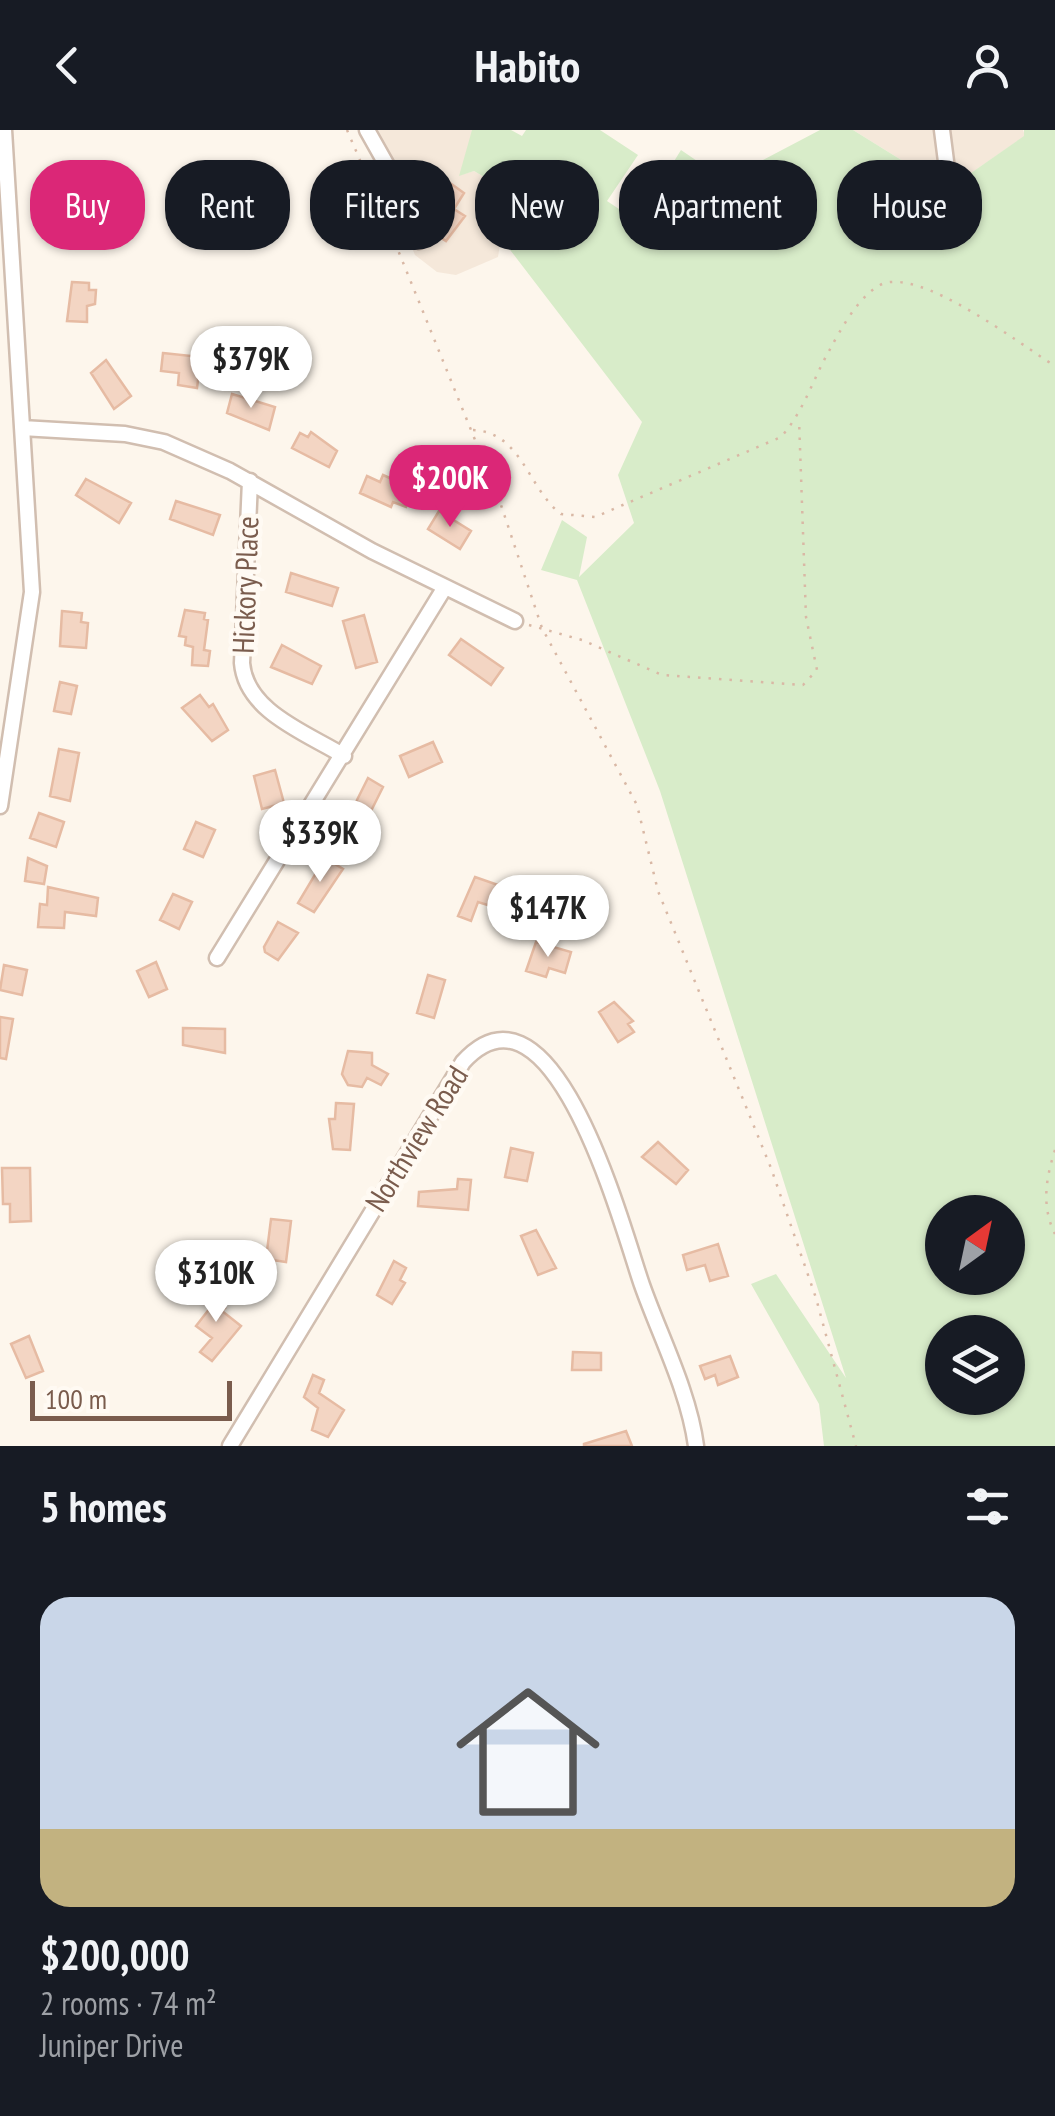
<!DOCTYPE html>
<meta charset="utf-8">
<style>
body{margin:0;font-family:"PT Sans Narrow",sans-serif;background:#20242c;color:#f1f3f6;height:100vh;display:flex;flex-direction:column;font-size:38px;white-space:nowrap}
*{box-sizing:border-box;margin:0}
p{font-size:32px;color:#9ea1a6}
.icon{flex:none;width:55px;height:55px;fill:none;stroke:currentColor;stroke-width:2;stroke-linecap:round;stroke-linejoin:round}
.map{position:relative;height:1316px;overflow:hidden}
.details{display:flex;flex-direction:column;background:#171b24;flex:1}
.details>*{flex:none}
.hud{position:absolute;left:30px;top:30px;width:995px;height:90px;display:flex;gap:20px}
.needle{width:65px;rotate:33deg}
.fabs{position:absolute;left:925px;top:1065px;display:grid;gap:20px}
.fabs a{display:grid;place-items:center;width:100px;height:100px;border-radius:50%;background:#171b24;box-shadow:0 2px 8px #0004;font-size:50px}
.scale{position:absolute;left:30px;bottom:25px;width:202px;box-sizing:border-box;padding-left:10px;border:5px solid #7a5c4d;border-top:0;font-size:28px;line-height:35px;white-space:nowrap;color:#7a5c4d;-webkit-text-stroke:8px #fffaf3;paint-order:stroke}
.price{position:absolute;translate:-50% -85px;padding:0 22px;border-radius:35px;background:#fff;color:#222;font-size:32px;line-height:65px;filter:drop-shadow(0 2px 5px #0008)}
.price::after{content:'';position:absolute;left:50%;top:60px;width:30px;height:22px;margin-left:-15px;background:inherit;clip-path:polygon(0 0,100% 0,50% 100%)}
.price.current{background:#db2777;color:#fff}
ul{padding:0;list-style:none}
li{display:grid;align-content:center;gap:20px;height:530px;padding:0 40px}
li+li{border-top:2px solid #363941}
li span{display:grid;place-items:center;height:310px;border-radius:30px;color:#555}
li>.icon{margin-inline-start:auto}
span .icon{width:180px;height:180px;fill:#fffc;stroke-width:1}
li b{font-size:42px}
h2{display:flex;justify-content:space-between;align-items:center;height:120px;padding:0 40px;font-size:42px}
.pill{padding:0 35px;border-radius:40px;background:#171b24;box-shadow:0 2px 8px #0004;font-size:35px;line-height:90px}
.pill.current{background:#db2777;color:#fff}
header{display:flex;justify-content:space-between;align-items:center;height:130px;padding:0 40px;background:#171b24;font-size:45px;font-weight:800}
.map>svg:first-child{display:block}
</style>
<header><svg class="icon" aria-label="back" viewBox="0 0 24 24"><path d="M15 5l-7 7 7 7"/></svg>Habito<svg class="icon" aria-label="person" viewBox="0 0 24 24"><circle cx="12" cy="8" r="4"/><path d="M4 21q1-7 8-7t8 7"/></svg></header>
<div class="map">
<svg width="1055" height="1316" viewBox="0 0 1055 1316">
<rect width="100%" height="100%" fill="#fdf6ec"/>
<path fill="#f5e8da" d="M363,0H475L460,45L474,41L496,54L505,83L498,127L456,145L437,142L415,125Z
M853,0H1023L1025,6L948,59Z"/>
<path fill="#d8ecc9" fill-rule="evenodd" d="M472,0H511L522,6L526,0H600L638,25L607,71L637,91L681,20L725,50L820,0H853L948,59L1024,6V0H1055V1316H824L819,1274L751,1154L776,1144L846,1248L660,661L577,450L541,440L562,390L587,407L579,447L634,393L618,345L642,292L501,108L505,83L496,54L474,41L459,46ZM1008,1082V1148H942V1082ZM1008,1202V1268H942V1202Z"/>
<path fill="#f3d5c3" stroke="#e6bba3" stroke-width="2.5" d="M432,53L444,62L450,53L464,63L454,79L465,86L446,111L435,104L445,86L421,70Z
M52,77L80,86L75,104L48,97Z
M72,152L89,153V160H96L95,174L87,176V192L67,191Z
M163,223L201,227L197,258L178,255L179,243L161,241Z
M106,230L131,266L114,279L91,243Z
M232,264L275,277L269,300L227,283Z
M311,302L337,321L329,337L292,318L300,303L308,307Z
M383,345L414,359L406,377L393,372L391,377L360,363L367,346L380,352Z
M86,349L131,373L119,393L76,365Z
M176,371L220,385L213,405L170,389Z
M439,381L471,401L460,419L428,399Z
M291,443L338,458L332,476L286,462Z
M185,480L205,483L204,489L208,490L204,520L210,521L208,536L192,535L193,517L185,515L186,507L179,506Z
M62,481L82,483L81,492L88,493L86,518L60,516Z
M364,485L377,532L356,538L343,491Z
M461,509L503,538L491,555L449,525Z
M282,515L321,536L312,554L271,537Z
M60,552L77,556L71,584L54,581Z
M200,565L209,577L213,574L228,600L212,611L182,578Z
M433,612L442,632L409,647L400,626Z
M59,619L79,623L70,671L50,666Z
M275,640L284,673L262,679L254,646Z
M368,648L383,657L359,705L344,696Z
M39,683L64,692L56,717L30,708Z
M196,692L215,700L203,727L184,719Z
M28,728L47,736L44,754L25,751Z
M325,728L343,739L314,782L298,773Z
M475,747L501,756L494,777L478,772L471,791L458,786Z
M48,757L98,768L96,786L65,782L64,798L38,797L40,774L47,775Z
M173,764L192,772L179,799L160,790Z
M278,792L298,803L278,830L265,822L264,817Z
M536,812L571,822L565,843L549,838L546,847L526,841Z
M156,832L167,859L149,867L137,841Z
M4,835L27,840L22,865L0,860Z
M428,845L445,850L434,888L417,883Z
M614,872L633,891L628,894L634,902L618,912L599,882Z
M0,887L13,889L6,929L0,928Z
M183,898L225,899V923L183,915Z
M348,921L372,923V935L388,944L381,955L367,948L362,957L348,955L342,944Z
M336,973L354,974L350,1020L333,1019L329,989H335Z
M658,1012L688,1040L676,1054L642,1027Z
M511,1018L533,1023L527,1051L505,1047Z
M2,1038H30L31,1091L10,1092V1074H3Z
M458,1049L471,1050L468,1080L418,1076L419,1062L457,1059Z
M271,1089L291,1091L286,1132L266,1129Z
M536,1100L556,1138L538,1145L521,1106Z
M718,1114L728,1146L710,1151L705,1135L687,1140L683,1125Z
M394,1131L406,1138L400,1150L405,1153L392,1174L377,1165Z
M210,1156L222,1165L217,1171L225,1178L222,1181L241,1196L212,1231L200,1222L212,1208L196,1196L210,1178L200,1170Z
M29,1206L43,1241L26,1248L11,1214Z
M573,1222L601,1223V1240H572Z
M730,1226L738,1247L718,1255L715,1245L705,1249L700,1236Z
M313,1245L324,1250L319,1263L344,1280L328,1307L312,1300L318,1278L304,1267Z
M626,1301L632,1316H584V1314Z"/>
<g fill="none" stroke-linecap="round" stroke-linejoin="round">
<g stroke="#d1beb0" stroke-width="19">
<path id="minor" d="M367,0L394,48L398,83L419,111
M942,0L948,47
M22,298L125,304L164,312L230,341L372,421L515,491
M250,351L242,533C246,582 307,603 344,626
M0,676L32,462L4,0
M217,828L445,457
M230,1316L463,932C554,832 624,1104 642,1155C660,1206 689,1262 696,1316"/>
</g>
<path stroke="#d9b8a5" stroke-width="2.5" stroke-dasharray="2.5 8" stroke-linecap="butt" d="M347,0L384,86
M387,93L499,369L542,498L637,675L658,761L771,1038L816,1168L856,1316
M473,300C522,302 528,359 561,384L595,387L781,307C804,281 812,251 829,221C841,199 858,167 880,155C918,135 1021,215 1055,236
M529,495L582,510L662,545L803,555L817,540L806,487L799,289
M1055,1020C1046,1048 1041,1076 1055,1104"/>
<use href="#minor" stroke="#fff" stroke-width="14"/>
</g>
<g text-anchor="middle" stroke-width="9" stroke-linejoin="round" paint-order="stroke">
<g font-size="30" fill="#7a5c4d" stroke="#fffaf3">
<text transform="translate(246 455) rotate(-88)" y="10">Hickory Place</text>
<text transform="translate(417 1009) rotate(-58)" y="10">Northview Road</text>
</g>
</g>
</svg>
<div class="fabs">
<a><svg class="needle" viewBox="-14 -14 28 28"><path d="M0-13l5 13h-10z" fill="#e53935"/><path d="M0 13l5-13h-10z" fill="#9ea1a6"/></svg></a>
<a><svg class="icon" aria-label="layers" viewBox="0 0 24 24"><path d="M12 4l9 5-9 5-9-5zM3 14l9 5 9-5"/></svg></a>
</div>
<div class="scale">100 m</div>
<b class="price" style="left:251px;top:281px">$379K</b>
<b class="price current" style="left:450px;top:400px">$200K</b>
<b class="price" style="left:320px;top:755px">$339K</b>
<b class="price" style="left:548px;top:830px">$147K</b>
<b class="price" style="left:216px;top:1195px">$310K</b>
<div class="hud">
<a class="pill current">Buy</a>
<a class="pill">Rent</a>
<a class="pill">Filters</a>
<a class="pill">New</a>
<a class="pill">Apartment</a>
<a class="pill">House</a>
</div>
</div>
<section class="details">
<h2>5 homes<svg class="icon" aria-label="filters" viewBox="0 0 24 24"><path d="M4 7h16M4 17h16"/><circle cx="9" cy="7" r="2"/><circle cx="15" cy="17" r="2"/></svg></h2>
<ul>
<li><span style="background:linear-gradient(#c9d6e8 75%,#c2b280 0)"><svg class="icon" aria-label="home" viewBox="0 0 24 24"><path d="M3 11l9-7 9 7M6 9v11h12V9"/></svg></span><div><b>$200,000</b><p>2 rooms · 74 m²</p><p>Juniper Drive</p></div></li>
</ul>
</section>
